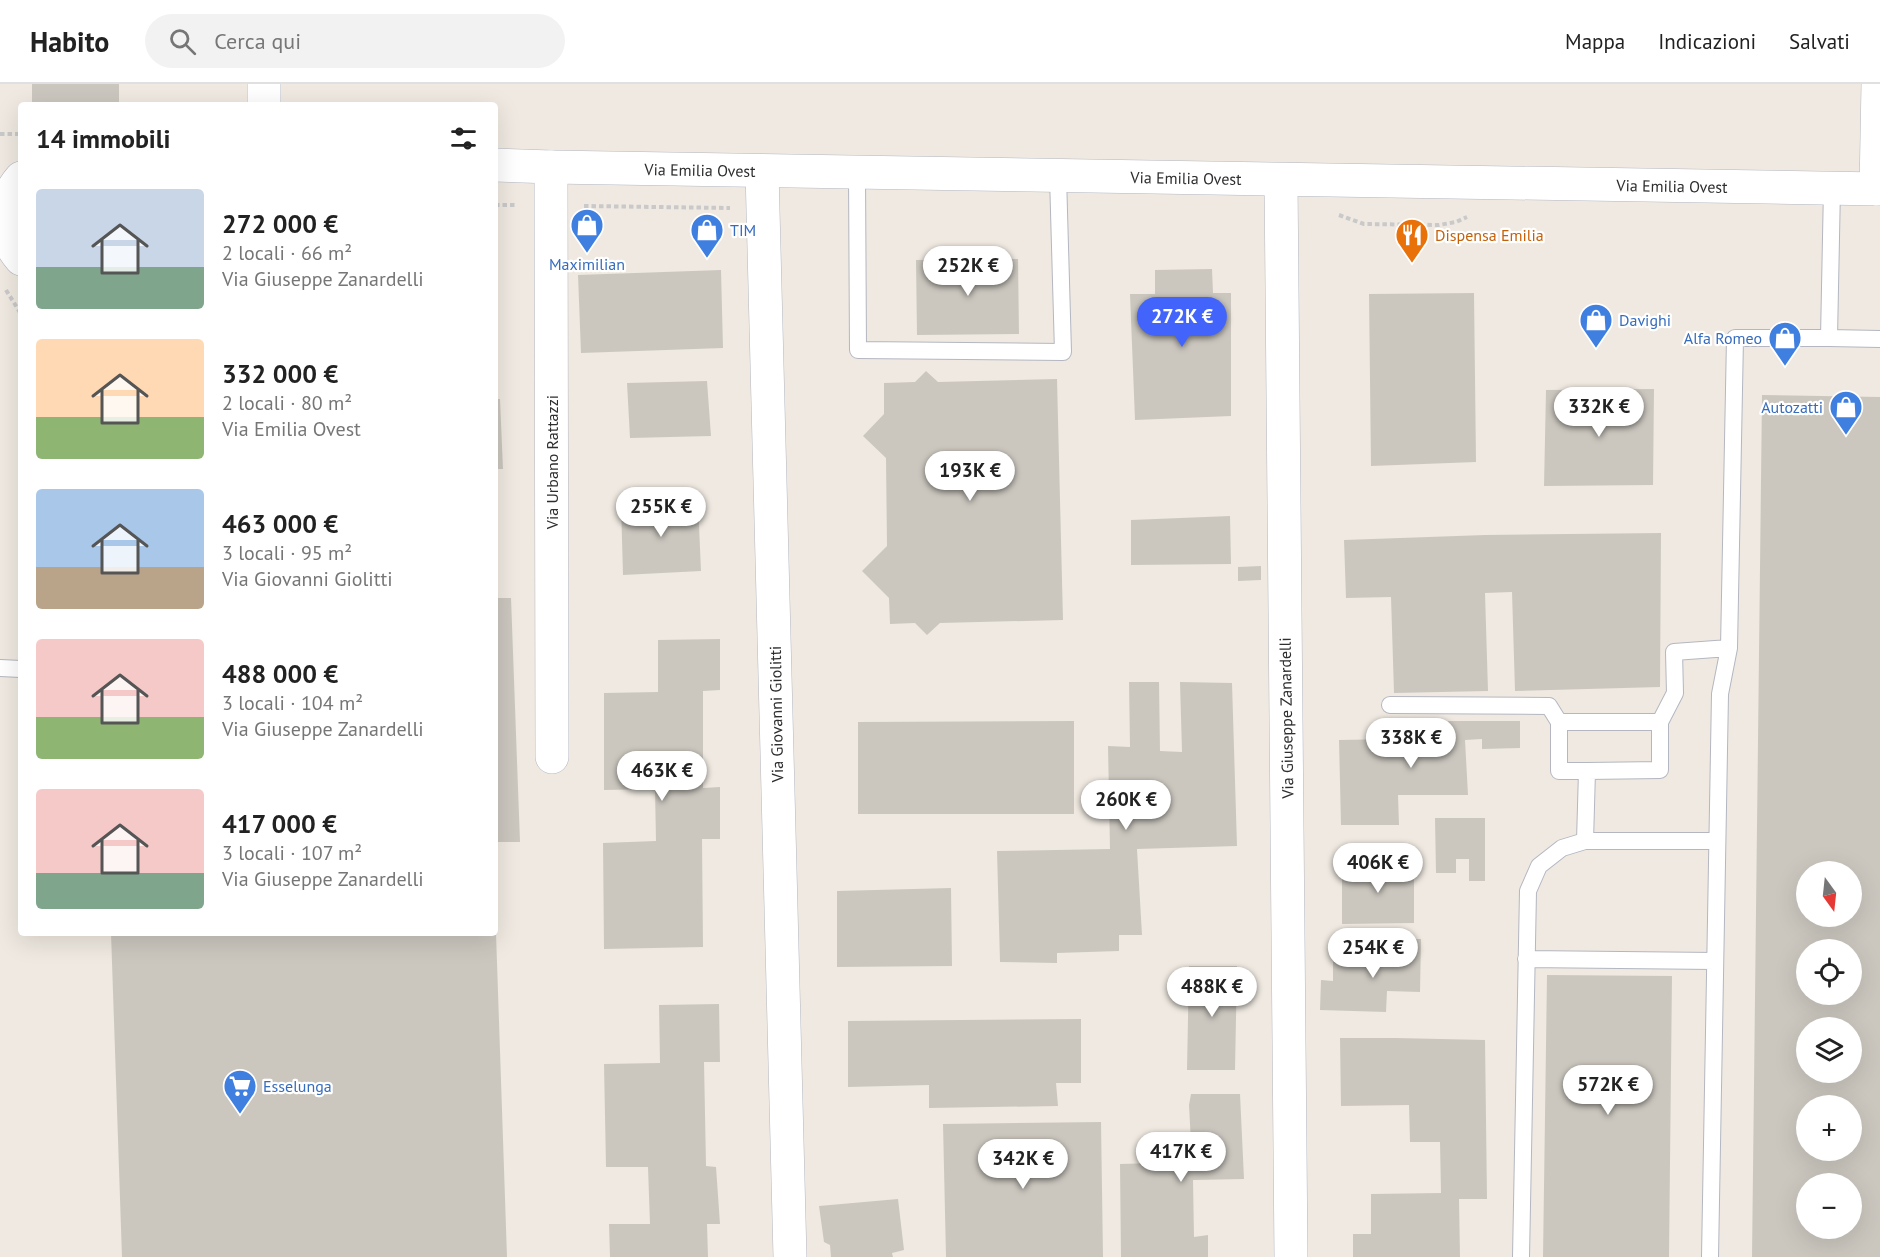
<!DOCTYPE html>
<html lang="it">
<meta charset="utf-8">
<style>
body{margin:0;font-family:"PT Sans",sans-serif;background:#f2f2f2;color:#222;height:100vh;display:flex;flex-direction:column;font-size:22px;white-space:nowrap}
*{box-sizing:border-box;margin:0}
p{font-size:20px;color:#767676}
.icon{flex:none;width:33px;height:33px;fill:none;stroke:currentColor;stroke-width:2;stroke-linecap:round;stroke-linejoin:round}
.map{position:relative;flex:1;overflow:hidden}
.side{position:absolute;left:18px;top:18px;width:480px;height:834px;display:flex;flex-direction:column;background:#fff;border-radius:6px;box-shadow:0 6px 24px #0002}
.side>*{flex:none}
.needle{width:39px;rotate:165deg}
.fabs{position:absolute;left:1796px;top:777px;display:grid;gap:12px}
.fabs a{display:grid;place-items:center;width:66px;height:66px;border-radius:50%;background:#fff;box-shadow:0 6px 24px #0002;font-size:30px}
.price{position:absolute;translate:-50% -51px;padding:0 14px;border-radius:21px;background:#fff;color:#222;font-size:20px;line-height:39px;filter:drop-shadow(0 2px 3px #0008)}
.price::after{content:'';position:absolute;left:50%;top:36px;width:18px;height:14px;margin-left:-9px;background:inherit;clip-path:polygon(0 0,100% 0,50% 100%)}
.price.selected{background:#4264fb;color:#fff}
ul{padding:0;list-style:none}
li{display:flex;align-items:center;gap:18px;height:150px;padding:0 18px}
li span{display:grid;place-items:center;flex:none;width:168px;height:120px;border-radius:6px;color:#555}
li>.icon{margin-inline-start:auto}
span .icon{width:72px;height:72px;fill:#fffc;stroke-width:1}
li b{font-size:26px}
h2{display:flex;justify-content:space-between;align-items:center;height:72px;padding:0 18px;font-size:26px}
header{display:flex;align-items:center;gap:36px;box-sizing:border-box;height:84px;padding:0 30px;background:#fff;border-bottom:2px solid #e0e0e0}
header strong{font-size:28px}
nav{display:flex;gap:33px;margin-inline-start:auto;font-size:21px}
.search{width:420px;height:54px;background:#f2f2f2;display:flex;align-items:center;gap:15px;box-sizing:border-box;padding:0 21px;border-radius:33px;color:#767676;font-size:22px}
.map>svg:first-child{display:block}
</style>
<header>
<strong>Habito</strong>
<div class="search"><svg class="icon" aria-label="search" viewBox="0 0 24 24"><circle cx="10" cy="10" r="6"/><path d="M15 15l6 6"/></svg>Cerca qui</div>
<nav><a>Mappa</a><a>Indicazioni</a><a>Salvati</a></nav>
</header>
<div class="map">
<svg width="1880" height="1173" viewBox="0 0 1880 1173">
<rect width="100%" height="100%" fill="#efe9e1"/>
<path fill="#cbc7bf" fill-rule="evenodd" d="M32,0H119V21L32,19Z
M1018,175L1019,250L917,251L916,176Z
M1212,185L1213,209H1231V332L1135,336L1130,210H1155V186Z
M721,186L723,264L581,269L578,191Z
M1474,209L1476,378L1371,382L1369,210Z
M926,287L938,298L1057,295L1063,536L940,539L927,551L915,539L890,540L889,514L862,487L887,462L886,374L863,352L884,330V299L915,298Z
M707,297L711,352L630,354L627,299Z
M1654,305L1653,401L1544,402L1546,306Z
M1762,311L1880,313V1173H1752ZM1806,788H1851V832H1806ZM1806,866H1851V910H1806ZM1806,944H1851V988H1806ZM1806,1022H1851V1066H1806ZM1806,1100H1851V1144H1806Z
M495,315H500L503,385H495Z
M698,418L701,487L623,491L621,420Z
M1230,432L1231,480L1131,481V436Z
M1661,449L1660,603L1515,607L1512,508L1485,509L1488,607L1394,609L1391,513L1346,514L1344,456L1485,451Z
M1261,482V496L1238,497V483Z
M495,514H511L520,758H495Z
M720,555V606L703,607V704L720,703V755H702L703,863L604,865L603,759L656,757L655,705L604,706V609L658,608V556Z
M1129,598H1159L1160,667L1182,668L1180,598L1232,599L1237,762L1137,765L1142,851H1119V867L1057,869V879L1000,878L997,767L1110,765L1108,662L1130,663Z
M1074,637V730H858V638Z
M1446,637H1520V664L1482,665V655L1465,656L1468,711H1398L1399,741H1341L1339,656L1447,654Z
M1435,734H1485V797H1469V775H1456V789H1436Z
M1342,780H1414V839L1342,840Z
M951,804L952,882L837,883V807Z
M111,849H496L507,1173H122Z
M1390,855H1421L1420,908L1387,907L1386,928L1320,926L1321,896L1333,897V874L1389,876Z
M1189,882H1237L1235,986H1187Z
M1547,891L1672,892L1669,1173H1543Z
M719,920L720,978H704L706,1082L716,1083L720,1140H707L708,1173H610L609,1140H650L648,1083H606L604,980L660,979L659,921Z
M1081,935V999H1056L1058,1022L929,1024V1001L848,1003V937Z
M1340,954H1396L1485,956L1487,1115H1459L1460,1173H1353V1150H1371V1110L1441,1109L1440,1058H1410L1409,1021L1341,1022Z
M1191,1010H1240L1244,1095L1193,1096L1194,1153L1208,1151V1173H1121L1120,1080L1192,1078L1189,1021Z
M1101,1038L1103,1173H946L943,1040Z
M898,1115L904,1166L892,1169L893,1173H831L830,1161L824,1158L819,1122Z"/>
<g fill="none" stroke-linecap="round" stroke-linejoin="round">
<g stroke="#b4b7c1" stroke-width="18">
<path id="service" d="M857,89L858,266L1063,268L1058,92
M1832,104L1829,254L1880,255
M0,584L21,585
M1390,621L1549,622L1559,638H1660V686L1587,687L1585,757
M1559,638V687H1587
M1660,638L1675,609L1674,568L1729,564
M1526,875L1715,877
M1521,1173L1528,807L1539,782L1562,764L1585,757H1716
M1710,1173L1720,610L1729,564L1735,254H1829"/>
</g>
<g stroke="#b4b7c1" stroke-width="34">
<path id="minor" d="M264,21V0
M551,83L552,673
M762,87L790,1173
M1281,96L1291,1173
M1876,105L1878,0"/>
</g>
<g stroke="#b4b7c1" stroke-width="34">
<path id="secondary" d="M495,81L551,83L1880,105
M21,94C0,118 0,151 21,175"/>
</g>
<path stroke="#c9c9c9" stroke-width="4" stroke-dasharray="4.5 3" stroke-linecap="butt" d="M0,50H21
M495,121H517
M584,122L730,124
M1339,131L1364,140L1439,141L1456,138L1467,133
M6,206L21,230"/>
<use href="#service" stroke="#fff" stroke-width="16"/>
<use href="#minor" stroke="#fff" stroke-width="33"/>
<use href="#secondary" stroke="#fff" stroke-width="33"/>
</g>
<defs>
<g id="shop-pin" transform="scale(1.725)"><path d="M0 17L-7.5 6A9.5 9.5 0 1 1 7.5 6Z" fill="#3f7fe0" stroke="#fff"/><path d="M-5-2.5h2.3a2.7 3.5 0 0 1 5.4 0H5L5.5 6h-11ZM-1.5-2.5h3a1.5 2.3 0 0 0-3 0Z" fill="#fff"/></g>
<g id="restaurant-pin" transform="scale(1.725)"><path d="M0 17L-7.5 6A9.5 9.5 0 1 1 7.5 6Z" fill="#e8710a" stroke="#fff"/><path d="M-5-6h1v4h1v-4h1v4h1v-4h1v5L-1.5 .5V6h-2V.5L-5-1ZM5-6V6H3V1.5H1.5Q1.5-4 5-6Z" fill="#fff"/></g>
<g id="supermarket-pin" transform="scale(1.725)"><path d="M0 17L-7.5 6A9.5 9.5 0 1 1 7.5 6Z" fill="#3f7fe0" stroke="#fff"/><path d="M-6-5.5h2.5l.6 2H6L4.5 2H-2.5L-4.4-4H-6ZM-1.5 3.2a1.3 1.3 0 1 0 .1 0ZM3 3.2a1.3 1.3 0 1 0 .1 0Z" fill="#fff"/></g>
</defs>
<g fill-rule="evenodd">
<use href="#shop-pin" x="587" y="141"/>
<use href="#shop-pin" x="707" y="146"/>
<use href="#restaurant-pin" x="1412" y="151"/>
<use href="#shop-pin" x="1596" y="236"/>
<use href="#shop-pin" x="1785" y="254"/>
<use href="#shop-pin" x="1846" y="323"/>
<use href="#supermarket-pin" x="240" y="1002"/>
</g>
<g text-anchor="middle" stroke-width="4.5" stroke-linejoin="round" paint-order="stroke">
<g font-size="16" fill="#2e2e2e" stroke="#fff">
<text transform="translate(700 86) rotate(1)" y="6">Via Emilia Ovest</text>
<text transform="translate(1186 94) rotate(1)" y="6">Via Emilia Ovest</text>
<text transform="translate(1672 102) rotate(1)" y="6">Via Emilia Ovest</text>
<text transform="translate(552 378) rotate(-90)" y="6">Via Urbano Rattazzi</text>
<text transform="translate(776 630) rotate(-91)" y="6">Via Giovanni Giolitti</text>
<text transform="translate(1286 634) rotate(-91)" y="6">Via Giuseppe Zanardelli</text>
</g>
<g font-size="16" fill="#366cbe" stroke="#fff" text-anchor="start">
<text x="730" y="152">TIM</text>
<text x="587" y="186" text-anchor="middle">Maximilian</text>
<text x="1619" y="242">Davighi</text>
<text x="1762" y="260" text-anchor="end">Alfa Romeo</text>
<text x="1823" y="329" text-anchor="end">Autozatti</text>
<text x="263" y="1008">Esselunga</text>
</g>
<g font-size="16" fill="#c56008" stroke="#fff" text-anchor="start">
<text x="1435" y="157">Dispensa Emilia</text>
</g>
</g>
</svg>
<div class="fabs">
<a><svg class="needle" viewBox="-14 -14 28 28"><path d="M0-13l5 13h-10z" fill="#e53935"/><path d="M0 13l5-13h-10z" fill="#767676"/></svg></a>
<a><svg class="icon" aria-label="locate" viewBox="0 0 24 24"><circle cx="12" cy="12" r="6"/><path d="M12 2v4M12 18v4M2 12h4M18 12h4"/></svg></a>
<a><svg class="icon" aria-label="layers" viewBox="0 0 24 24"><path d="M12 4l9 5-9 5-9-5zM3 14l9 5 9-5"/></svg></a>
<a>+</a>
<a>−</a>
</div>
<b class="price" style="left:968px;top:213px">252K €</b>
<b class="price selected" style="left:1182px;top:264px">272K €</b>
<b class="price" style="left:1599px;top:354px">332K €</b>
<b class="price" style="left:970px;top:418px">193K €</b>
<b class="price" style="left:661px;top:454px">255K €</b>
<b class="price" style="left:1411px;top:685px">338K €</b>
<b class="price" style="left:662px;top:718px">463K €</b>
<b class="price" style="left:1126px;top:747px">260K €</b>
<b class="price" style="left:1378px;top:810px">406K €</b>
<b class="price" style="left:1373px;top:895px">254K €</b>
<b class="price" style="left:1212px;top:934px">488K €</b>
<b class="price" style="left:1608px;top:1032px">572K €</b>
<b class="price" style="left:1181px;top:1099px">417K €</b>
<b class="price" style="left:1023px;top:1106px">342K €</b>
<section class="side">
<h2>14 immobili<svg class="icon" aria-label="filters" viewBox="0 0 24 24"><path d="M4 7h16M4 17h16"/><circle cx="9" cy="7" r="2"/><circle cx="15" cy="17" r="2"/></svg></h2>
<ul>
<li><span style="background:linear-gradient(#c9d6e8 65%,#7fa58c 0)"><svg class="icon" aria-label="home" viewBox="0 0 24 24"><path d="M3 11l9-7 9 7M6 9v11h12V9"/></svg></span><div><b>272 000 €</b><p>2 locali · 66 m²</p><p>Via Giuseppe Zanardelli</p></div></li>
<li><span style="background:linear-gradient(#ffd9b3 65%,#8fb573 0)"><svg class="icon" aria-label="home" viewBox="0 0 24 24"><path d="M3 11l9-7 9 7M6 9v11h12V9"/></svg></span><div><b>332 000 €</b><p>2 locali · 80 m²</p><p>Via Emilia Ovest</p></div></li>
<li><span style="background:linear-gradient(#a9c7e8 65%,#b9a48a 0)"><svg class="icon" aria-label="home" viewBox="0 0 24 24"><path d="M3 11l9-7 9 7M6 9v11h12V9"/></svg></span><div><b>463 000 €</b><p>3 locali · 95 m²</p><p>Via Giovanni Giolitti</p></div></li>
<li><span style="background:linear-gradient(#f6c9c9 65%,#8fb573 0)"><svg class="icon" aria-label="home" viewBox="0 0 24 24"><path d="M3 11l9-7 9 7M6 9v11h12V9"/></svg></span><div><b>488 000 €</b><p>3 locali · 104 m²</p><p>Via Giuseppe Zanardelli</p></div></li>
<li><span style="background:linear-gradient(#f6c9c9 70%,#7fa58c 0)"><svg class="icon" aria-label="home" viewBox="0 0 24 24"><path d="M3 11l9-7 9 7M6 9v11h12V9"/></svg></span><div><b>417 000 €</b><p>3 locali · 107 m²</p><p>Via Giuseppe Zanardelli</p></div></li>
</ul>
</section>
</div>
